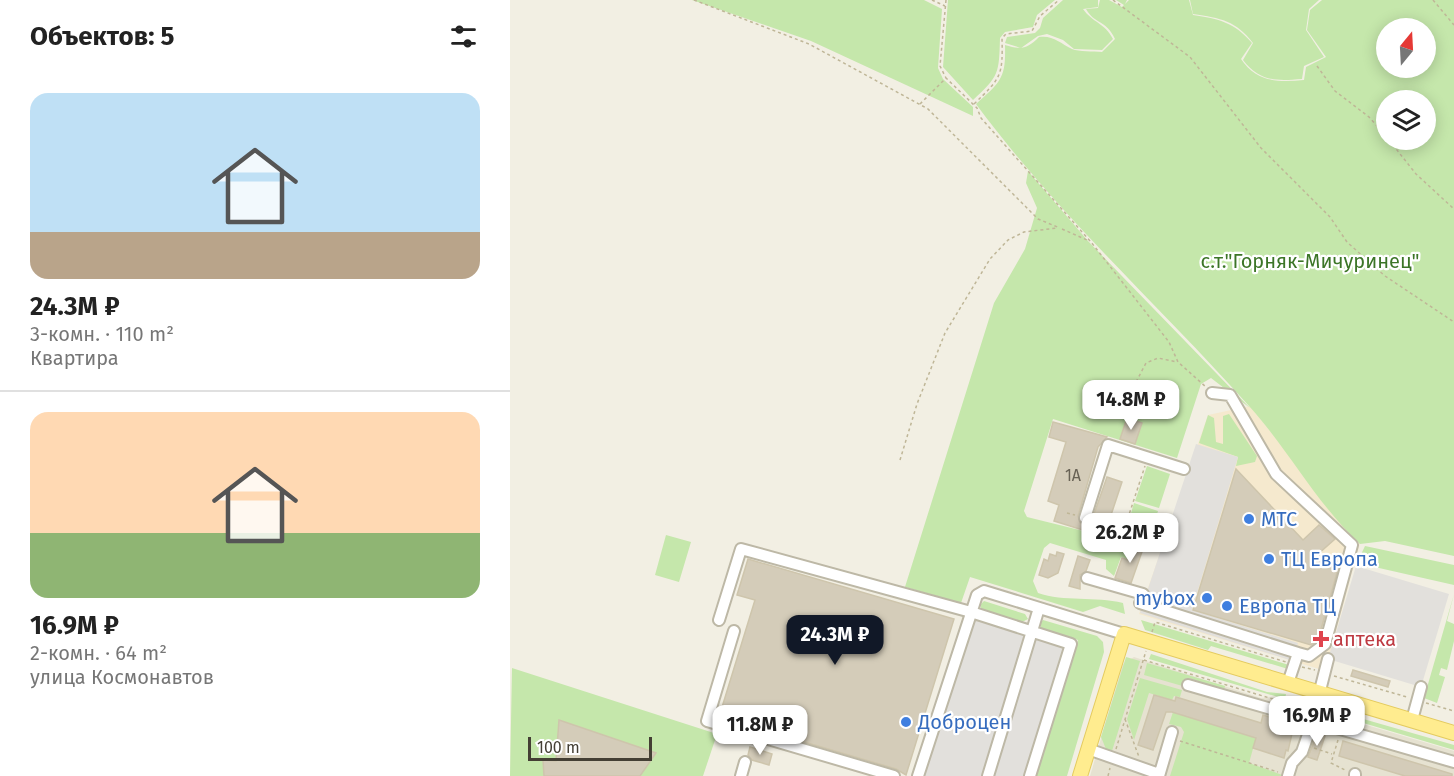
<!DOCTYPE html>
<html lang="ru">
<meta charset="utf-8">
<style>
body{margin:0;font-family:"Fira Sans",sans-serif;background:#f2f2f2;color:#222;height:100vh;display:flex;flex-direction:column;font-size:22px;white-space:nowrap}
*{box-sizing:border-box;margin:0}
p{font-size:20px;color:#767676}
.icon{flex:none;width:33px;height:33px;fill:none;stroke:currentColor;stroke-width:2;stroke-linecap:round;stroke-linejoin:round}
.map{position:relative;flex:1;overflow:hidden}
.panel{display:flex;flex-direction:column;background:#fff;width:510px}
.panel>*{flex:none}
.needle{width:39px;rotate:18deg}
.fabs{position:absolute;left:866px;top:18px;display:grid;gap:12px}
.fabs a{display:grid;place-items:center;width:60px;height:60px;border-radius:50%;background:#fff;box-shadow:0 3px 15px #0003;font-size:30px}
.scale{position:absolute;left:18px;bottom:15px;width:124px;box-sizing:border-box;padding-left:6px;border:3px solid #443f34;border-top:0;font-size:16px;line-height:21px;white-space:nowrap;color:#443f34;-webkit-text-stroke:4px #fff;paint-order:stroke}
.price{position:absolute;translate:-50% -51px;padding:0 14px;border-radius:12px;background:#fff;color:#222;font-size:20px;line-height:39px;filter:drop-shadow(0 2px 3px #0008)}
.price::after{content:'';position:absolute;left:50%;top:36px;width:18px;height:14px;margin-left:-9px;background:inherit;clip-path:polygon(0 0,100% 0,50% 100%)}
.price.on{background:#111827;color:#fff}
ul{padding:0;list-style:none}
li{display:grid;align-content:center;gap:12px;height:318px;padding:0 30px}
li+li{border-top:2px solid #e0e0e0}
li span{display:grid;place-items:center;height:186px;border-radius:18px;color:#555}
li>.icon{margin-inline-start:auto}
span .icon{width:108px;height:108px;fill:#fffc;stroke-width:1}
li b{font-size:26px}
h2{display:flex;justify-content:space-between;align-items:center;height:72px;padding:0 30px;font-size:26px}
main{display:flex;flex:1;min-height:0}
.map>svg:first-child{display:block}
</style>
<main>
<section class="panel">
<h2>Объектов: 5<svg class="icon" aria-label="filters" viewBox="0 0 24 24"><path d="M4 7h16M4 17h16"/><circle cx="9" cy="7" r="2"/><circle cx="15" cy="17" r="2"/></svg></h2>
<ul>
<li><span style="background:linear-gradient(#bfe0f5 75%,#b9a48a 0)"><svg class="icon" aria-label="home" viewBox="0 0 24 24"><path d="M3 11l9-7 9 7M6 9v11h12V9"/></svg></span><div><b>24.3M ₽</b><p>3-комн. · 110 m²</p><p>Квартира</p></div></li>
<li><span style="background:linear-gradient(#ffd9b3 65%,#8fb573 0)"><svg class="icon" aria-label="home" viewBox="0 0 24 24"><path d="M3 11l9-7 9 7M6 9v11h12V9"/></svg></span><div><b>16.9M ₽</b><p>2-комн. · 64 m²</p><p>улица Космонавтов</p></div></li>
</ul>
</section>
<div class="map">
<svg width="944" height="776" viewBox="0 0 944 776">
<rect width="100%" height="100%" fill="#f2efe3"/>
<path fill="#e6e2d1" d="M624,657L751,698L762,697L944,751V776H580L613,664Z"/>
<path fill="#f5e9ce" d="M740,406L850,543L820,654L809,669L629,614L698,415Z"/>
<path fill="#c5e7ab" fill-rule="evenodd" d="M182,0H414L432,9L428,68L433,79L463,107V116L301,41Z
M438,0H545L527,15L523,27L495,32L490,38C489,74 489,76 463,100L433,67Z
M553,0H588V7L573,9C583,23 595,23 603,39L592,50L564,49L553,40L537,34L528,36L511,48L495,43L497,37L525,33L530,28L533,18Z
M590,0H599L612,7L614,5L606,0H617L615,4L619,0H679L683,15C709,19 724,22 742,43L731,59C747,83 769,82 794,80L796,67L816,57L797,30L800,10L812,0H944V556L875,541L850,544C806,503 779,450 739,406C648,304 548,215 466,104C491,82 496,78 495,45C511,50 517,49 529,37C543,35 550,43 562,49C569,52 583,51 592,52L605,39C596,19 585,25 576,9L588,8ZM876,28H915V68H876ZM876,100H915V140H876Z
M680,0H809L799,9L796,30L814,57L794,66L792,79C767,81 750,82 733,60L743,43C726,21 711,18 683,14Z
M518,171L578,241L740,408L701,378L691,384L667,458L543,419L514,511L517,517L622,543L617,559L611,557L604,576L596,569V560L540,543L534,548L523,581L528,593C554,602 585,596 613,603L615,614L590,606L573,612L460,577L451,603L395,587L484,303L515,249L527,208L516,183Z
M719,414L747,456L745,462L726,466L728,457L689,443L698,415L704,418L706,442L713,444V416Z
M637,466L660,474L649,508L625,501Z
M624,503L648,511L643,528L619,520Z
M156,535L181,542L169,582L145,575Z
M855,546L944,565V585L847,563Z
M944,594L937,621L944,624V641L937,670L931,668L929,675L935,677L927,703L914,698Z
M474,601L515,614L518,619L512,622L472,610L470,605Z
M533,620L587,636L593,642L594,652L557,776H526L568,640L532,629L529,624Z
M631,620L779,665L778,669L701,646L698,650L635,630Z
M641,654L757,692L776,694L775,699L639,659Z
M616,657L630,661L602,751L596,749L591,737Z
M637,663L715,686L714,690L679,678L676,687L634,675Z
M2,668L207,734L193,776H0Z
M630,678L672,690L670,697L664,696L662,700L639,693L624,740L617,719Z
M815,708L944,745V750L813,711Z
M663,712L746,738L739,763L775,776H660L674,732L671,727L659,724Z"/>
<path fill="#e2e0dc" d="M686,444L728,457L682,610L788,643L783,661L630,613Z
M846,566L939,594L911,687L818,659Z
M456,607L567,642L525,776H402Z"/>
<path fill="#d4ccb9" stroke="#cec5ac" stroke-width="1.5" d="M617,418L632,423L625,444L610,439Z
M543,422L597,437L588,447L568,516L570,523L577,525L576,531L544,521L549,505L538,501L556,442L539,437Z
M726,469L793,540L809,525L825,539L807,555L830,562L808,640L801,645L683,610Z
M597,477L612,482L601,515L606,516L603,524L583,517Z
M624,542L634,546L621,583L605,578L612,558L618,560Z
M547,552L554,554L548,573L538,578L529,575L534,559L538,561L540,554L546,556Z
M568,556L580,560L576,571L570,575V589L559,586Z
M238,559L444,619L396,775L386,769L209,717L245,600L227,595Z
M843,670L880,681L878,687L841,676Z
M644,695L665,701L666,697L751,723L753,715L784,725L778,751L776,750L774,758L743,748L746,738L662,712H656L643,750L628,745Z
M49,720L146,753L130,776H34L33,760L46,761Z
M807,734L815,736L807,760L798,757Z
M833,741L942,774V776H895L829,756Z
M240,747L262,754L259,765L242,760L238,755Z"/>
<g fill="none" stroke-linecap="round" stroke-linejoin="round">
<g stroke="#bdb8a6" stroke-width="14">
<path id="minor" d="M702,393L720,395L766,474L842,545L815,644L799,656L788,653
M575,518L598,445L674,469
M577,578L633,594
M630,603L788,653L778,683
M209,620L231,549L461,612L561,644L520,776
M224,631L197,721L384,776
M678,685L944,762
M902,720L911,687
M578,749L649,774
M231,776L235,762
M408,776L467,595L474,591L614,634
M478,776L529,608
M649,776L662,732
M778,776L782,763L792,752L801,726L818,659
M845,776V774"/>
</g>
<g stroke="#e4cb5f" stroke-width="16">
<path id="major" d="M570,776L614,634L944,733"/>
</g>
<path stroke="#bfb697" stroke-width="1.5" stroke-dasharray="3 3" stroke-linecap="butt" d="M184,0L299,44L418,109L528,219L550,228
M422,0L435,6
M436,0L430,66L436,78
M603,0L680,57L751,148L820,217L837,242L875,276L944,322
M923,0L944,25
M807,66L825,91L859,117L876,136
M410,104L436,78L467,108L471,118L581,242L659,342L668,362L696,387
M464,104C491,78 493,76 492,38L496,34L522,31L530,16L549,0
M879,140L906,174L944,209
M552,229L577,240
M615,403L636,363L648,358L667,362
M390,460L407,404L435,333L480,259L498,240L514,232L547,228
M557,513L565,515
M580,525L648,549
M612,536L635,466
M642,632L645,622L776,662
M634,660L776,703
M792,667L805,670
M824,676L897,697
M916,703L944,711
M615,719L629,757
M828,740L821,763L835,770
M670,741L768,772
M804,748L822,754
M606,749L636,651
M598,776L600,768"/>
<use href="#minor" stroke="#fff" stroke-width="10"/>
<use href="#major" stroke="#ffec8f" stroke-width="14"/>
</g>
<g fill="#3f7fe0" stroke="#fff" stroke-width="2">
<circle cx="739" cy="519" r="6"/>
<circle cx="759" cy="559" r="6"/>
<circle cx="697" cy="598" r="6"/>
<circle cx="717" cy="606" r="6"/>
<circle cx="396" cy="722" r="6"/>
</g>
<path fill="#e0444e" stroke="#fff" stroke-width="2" d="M808 630h6v6h6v6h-6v6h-6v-6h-6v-6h6z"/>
<g text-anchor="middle" stroke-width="4.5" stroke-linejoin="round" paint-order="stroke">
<g font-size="16" fill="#686255">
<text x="563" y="481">1А</text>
</g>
<g font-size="20" fill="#3c7527" stroke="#fff">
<text x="800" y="268">с.т."Горняк-Мичуринец"</text>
</g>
<g font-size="20" fill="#366cbe" stroke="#fff" text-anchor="start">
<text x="751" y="526">МТС</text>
<text x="771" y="566">ТЦ Европа</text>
<text x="685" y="605" text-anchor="end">mybox</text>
<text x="729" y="613">Европа ТЦ</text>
<text x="408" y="729">Доброцен</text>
</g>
<g font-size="20" fill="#be3a42" stroke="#fff" text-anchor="start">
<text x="823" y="646">аптека</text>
</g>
</g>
</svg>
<div class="fabs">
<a><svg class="needle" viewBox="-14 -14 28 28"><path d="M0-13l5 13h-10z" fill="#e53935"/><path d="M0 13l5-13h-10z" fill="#767676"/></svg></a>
<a><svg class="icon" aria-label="layers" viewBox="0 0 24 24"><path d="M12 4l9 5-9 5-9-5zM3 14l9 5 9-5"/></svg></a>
</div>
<div class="scale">100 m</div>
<b class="price" style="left:621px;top:431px">14.8M ₽</b>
<b class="price" style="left:620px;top:564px">26.2M ₽</b>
<b class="price on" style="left:325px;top:666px">24.3M ₽</b>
<b class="price" style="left:807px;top:747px">16.9M ₽</b>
<b class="price" style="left:250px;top:756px">11.8M ₽</b>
</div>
</main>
